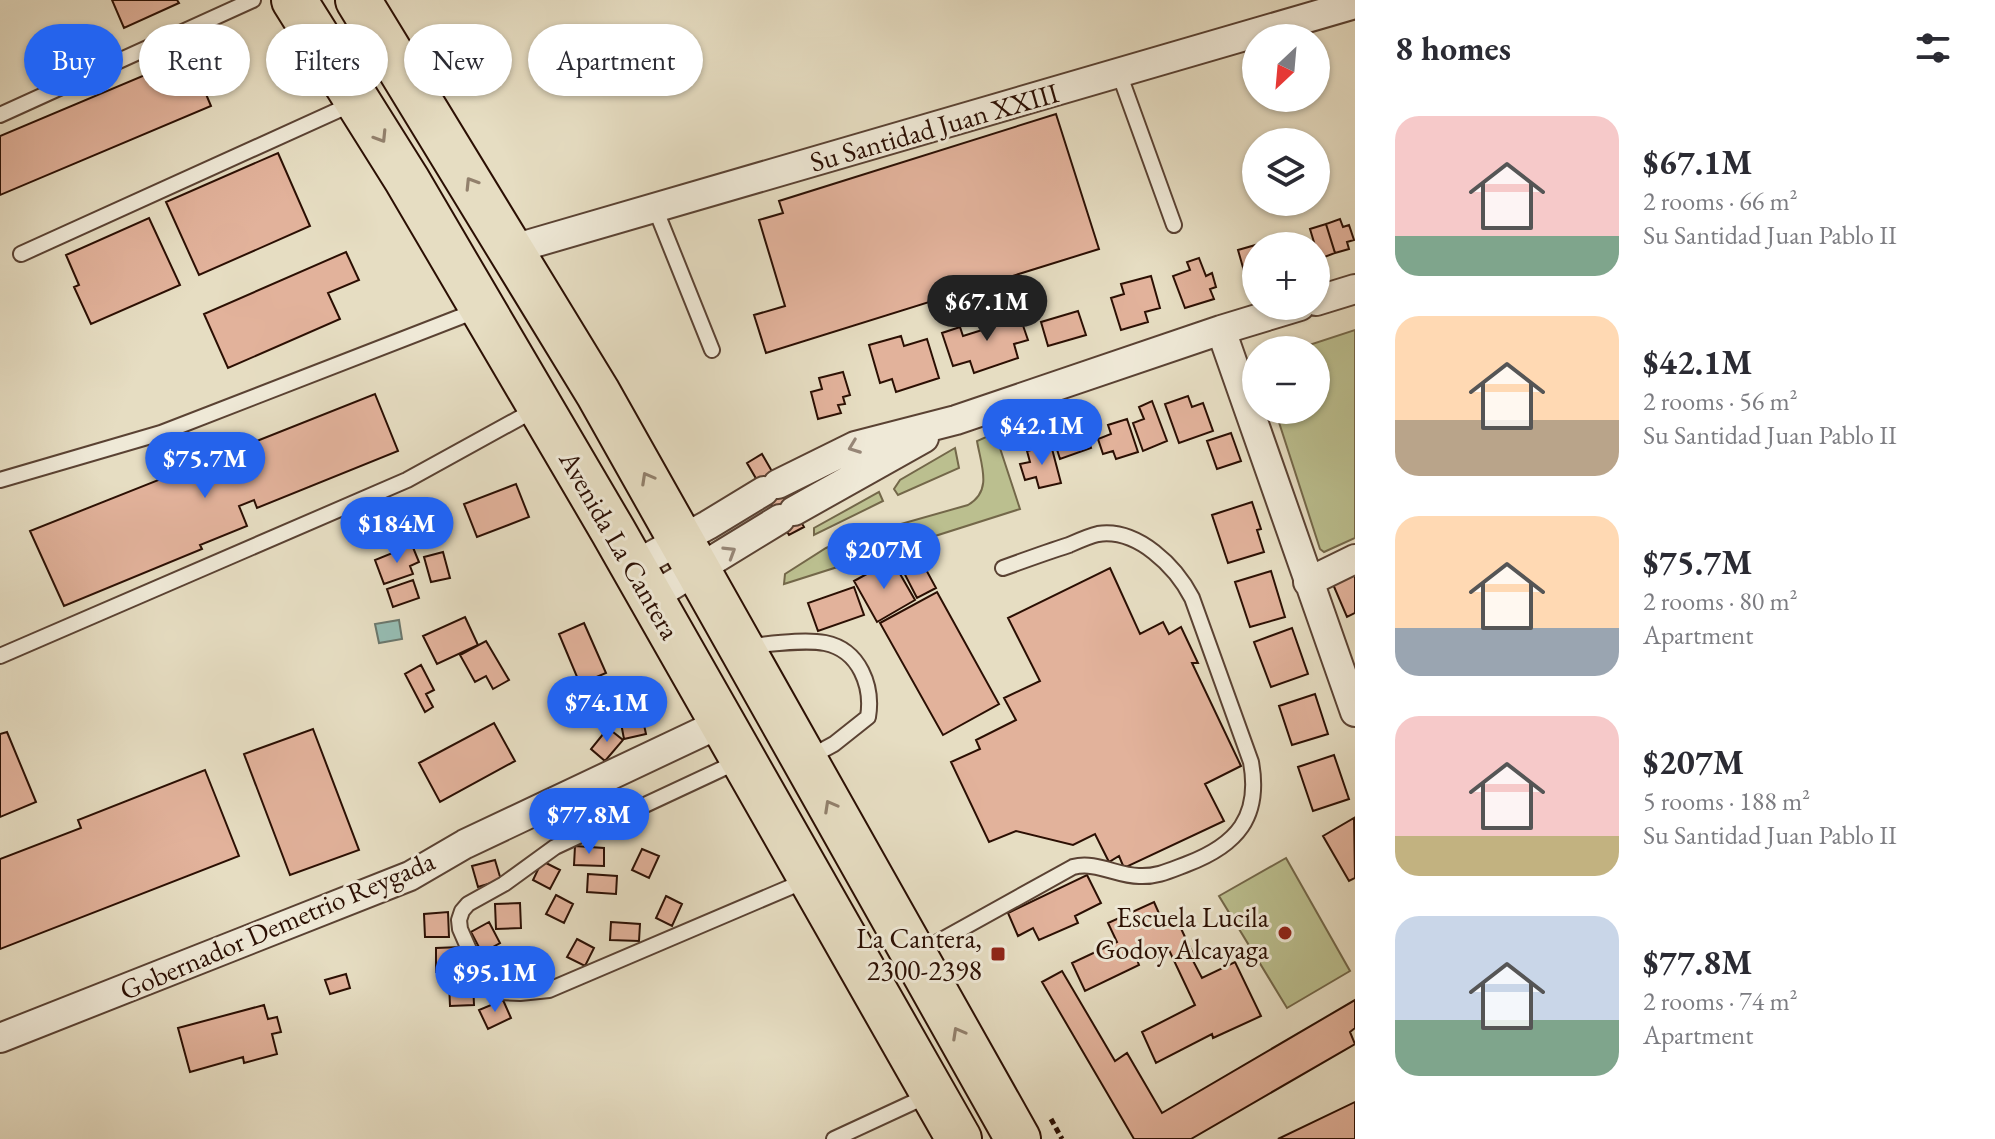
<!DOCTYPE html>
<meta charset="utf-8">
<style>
body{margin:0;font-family:"EB Garamond",serif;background:#f7f7f7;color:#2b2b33;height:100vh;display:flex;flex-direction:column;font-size:30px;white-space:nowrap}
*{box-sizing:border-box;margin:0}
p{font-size:26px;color:#7c7c81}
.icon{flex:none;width:44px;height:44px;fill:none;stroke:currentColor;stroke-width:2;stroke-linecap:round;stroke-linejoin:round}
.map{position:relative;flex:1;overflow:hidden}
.sheet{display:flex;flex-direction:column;background:#fff;width:640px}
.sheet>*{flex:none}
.banner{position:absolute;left:24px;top:24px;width:760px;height:72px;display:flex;gap:16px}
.needle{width:52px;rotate:206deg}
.controls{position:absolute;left:1242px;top:24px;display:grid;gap:16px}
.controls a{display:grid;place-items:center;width:88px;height:88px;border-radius:50%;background:#fff;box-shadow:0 2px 6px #0004;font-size:40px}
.price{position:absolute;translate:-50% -68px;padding:0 18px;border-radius:28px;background:#2563eb;color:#fff;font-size:26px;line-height:52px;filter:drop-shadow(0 2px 4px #0008)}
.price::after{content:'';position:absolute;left:50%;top:48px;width:24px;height:18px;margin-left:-12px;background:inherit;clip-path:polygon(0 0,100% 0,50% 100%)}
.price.on{background:#222;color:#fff}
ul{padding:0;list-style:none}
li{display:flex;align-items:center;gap:24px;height:200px;padding:0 40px}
li span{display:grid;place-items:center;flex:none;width:224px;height:160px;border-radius:24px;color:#555}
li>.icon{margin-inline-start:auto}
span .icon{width:96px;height:96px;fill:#fffc;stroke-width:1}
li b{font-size:34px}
h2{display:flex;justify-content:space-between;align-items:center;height:96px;padding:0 40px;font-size:34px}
.pill{padding:0 28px;border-radius:36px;background:#fff;box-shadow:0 2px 6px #0004;font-size:28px;line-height:72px}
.pill.on{background:#2563eb;color:#fff}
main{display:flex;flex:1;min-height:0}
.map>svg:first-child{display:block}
</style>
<main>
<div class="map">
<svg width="1355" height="1139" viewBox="0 0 1355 1139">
<rect width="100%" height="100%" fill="#e6ddc2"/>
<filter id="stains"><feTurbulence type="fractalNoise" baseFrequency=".0025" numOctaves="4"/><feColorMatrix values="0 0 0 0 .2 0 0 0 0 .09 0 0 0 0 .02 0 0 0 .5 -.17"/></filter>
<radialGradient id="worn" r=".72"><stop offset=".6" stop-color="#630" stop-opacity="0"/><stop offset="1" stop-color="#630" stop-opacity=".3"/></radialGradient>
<path fill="#bbbf8f" stroke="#736749" stroke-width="2" d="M1355,330V538L1324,552L1320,549L1275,410H1316V350H1294Z
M995,433L1020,509L784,584L785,574L826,548L848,539L968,505C993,491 981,465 977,441Z
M955,448L959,468L898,495L894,489L900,480Z
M879,492L883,501L814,535V528Z
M1286,858L1350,971L1287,1008L1219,896Z"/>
<path fill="#96bcb2" stroke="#6b776c" stroke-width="2" d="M399,620L402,639L379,643L375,624Z"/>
<path fill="#e2b29b" stroke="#2b0f03" stroke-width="2" d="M112,0H177L179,3L124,28Z
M190,56L211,106L0,195V136Z
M1056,114L1099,249L766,353L754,315L785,306L759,220L783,213L779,201Z
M278,153L310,226L199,275L166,202Z
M149,218L180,285L91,324L74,287L79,285L66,255Z
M1340,219L1343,227L1349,225L1354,240L1347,242L1349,249L1335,253L1326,224Z
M1326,224L1335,253L1319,259L1310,229Z
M1259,244L1260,246H1256V276L1253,277L1250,269L1244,271L1238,250Z
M346,252L359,280L328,293L340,319L228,368L204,314Z
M1199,258L1206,276L1212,273L1216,287L1210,289L1214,299L1185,308L1173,276L1190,270L1187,262Z
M1151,276L1160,308L1145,312L1148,322L1121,330L1111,298L1124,294L1121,284Z
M1017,308L1028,340L1014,344L1018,358L974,373L970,361L953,366L942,333L960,327L963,336L998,325L995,315Z
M1078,311L1086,335L1048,346L1041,322Z
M901,336L904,346L927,339L939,378L896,392L892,379L880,383L869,345Z
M843,372L850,395L843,397L845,404L838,405L841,413L818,419L811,392L822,389L819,378Z
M375,394L398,451L257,508L254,500L239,506L247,526L200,545L202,549L64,606L30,531Z
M1188,396L1192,407L1203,403L1213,431L1179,443L1165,404Z
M1152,401L1167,441L1143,451L1133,423L1144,419L1139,407Z
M1062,417L1064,422L1080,417L1091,448L1060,459L1048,421Z
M1127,419L1138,452L1116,459L1113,451L1103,454L1098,439L1111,434L1108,425Z
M1231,433L1241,461L1217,469L1207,441Z
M1051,445L1061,483L1039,488L1036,477L1025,480L1020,464L1030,462L1027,451Z
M762,454L804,527L789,535L747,463Z
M516,484L529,517L477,537L464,504Z
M1252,502L1261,529L1257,530L1264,552L1228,563L1212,515Z
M412,545L419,562L410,566L413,574L384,584L375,560Z
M443,552L450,578L431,582L424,557Z
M917,553L936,588L917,598L899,563Z
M892,560L915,600L877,622L854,581Z
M1110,568L1140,634L1163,622L1169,634L1181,627L1198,663H1192L1241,766L1205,784L1224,821L1124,868L1119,856L1109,862L1095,834L1073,845L1016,831L989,842L951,762L980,749L976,740L1016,720L1004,698L1040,681L1008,618Z
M1271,571L1285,617L1250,627L1235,582Z
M1355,572V613L1347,617L1332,582Z
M413,580L419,598L393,607L387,589Z
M854,587L864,615L818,631L808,603Z
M937,592L999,704L943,735L880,623Z
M465,617L478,645L437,664L423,636Z
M584,623L606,673L580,684L559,634Z
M1292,628L1308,674L1271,687L1254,642Z
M486,641L509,680L493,689L486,676L475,682L460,655Z
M421,665L434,690L426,694L433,707L425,712L405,674Z
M1315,694L1328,734L1292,745L1279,706Z
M643,704L648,724L644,725L646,734L624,739L621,723L610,725L607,712Z
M494,723L515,761L440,802L419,763Z
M608,728L623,740L605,761L591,749Z
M313,729L359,850L290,875L244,754Z
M7,732L36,802L0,817V734Z
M1334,755L1349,799L1313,811L1298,767Z
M205,770L239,856L0,949V859L81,828L78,820Z
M1354,818L1355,878L1349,881L1323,836Z
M575,846L604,848V866L574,865Z
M642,849L659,856L649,878L632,870Z
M495,860L501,880L478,887L472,866Z
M542,861L560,870L550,889L533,880Z
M588,874L617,876L616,894L587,892Z
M1087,875L1101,903L1075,916L1078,923L1039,940L1033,928L1018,936L1008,913Z
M556,895L573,904L564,923L546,914Z
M666,896L682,904L672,926L656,918Z
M1154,902L1165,927L1177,920L1193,954L1190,955L1202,978L1235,962L1261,1016L1213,1038L1212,1034L1156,1063L1142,1032L1195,1005L1169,950L1159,957L1155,947L1136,957L1139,965L1085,991L1072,963L1117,942L1108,923Z
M520,903L521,928L496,929L495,904Z
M448,912L449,937H425L424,914Z
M489,922L500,943L482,953L471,932Z
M611,922L640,924L639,941L610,940Z
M577,939L594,948L585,966L567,957Z
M460,947L461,971L436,972V948Z
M513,948L526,970L498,986L489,972L496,967L492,960Z
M1062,971L1115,1061L1127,1053L1162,1113L1355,1000V1028L1350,1032L1355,1044L1191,1139H1134L1042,982Z
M346,974L350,988L330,994L325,980Z
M473,981L474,1005L450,1006L449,982Z
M503,1000L511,1018L488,1029L479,1010Z
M264,1005L268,1019L277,1017L281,1032L272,1034L277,1054L244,1063L243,1057L190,1072L178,1028Z
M1355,1102V1139H1278Z"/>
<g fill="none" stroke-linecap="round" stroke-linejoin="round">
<g stroke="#5a4233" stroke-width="18">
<path id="service" d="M1119,73L1174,225
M0,115L253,0
M655,208L712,350
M21,254L354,103
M0,480L161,433L478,310
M749,646C771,644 804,639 825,643C860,650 873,687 868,717L834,744L810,757
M0,656L407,480L536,409
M739,761L555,847L504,884L468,904L462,911L459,920L460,929L481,977L488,986L499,992L520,993L549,990L807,880
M918,953L1073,867C1096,861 1117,876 1139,876C1157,877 1171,870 1187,864C1237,845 1261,817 1251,762L1192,598C1176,567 1138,528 1098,534C1089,536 1078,541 1069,545C1047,552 1025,560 1003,568
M834,1139L929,1095"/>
</g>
<g stroke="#5a4233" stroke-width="32">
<path id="minor" d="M513,249L1355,4
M1316,301L1355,289
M1221,330L1355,712
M778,484L855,446L956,420L1221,330L1300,306
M794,511L924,438
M633,566L708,525L764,491
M1308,582L1355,559
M651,598L780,519
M0,1038L410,876L465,844L723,722"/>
</g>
<g stroke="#2b0f03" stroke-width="48">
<path id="trunk" d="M294,0L407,180L613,531L959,1139
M358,0L598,393L1018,1139"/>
</g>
<path stroke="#2b0f03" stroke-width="5" stroke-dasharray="6 4" stroke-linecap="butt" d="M1051,1119L1062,1139"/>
<use href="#service" stroke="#efe9d7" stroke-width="14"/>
<use href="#minor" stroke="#efe9d7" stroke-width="28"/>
<use href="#trunk" stroke="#e6ddc2" stroke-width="44"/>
</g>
<defs><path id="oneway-chevron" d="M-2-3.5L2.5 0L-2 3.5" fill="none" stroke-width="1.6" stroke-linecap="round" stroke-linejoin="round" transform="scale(2)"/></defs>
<g stroke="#92806c">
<use href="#oneway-chevron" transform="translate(381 137) rotate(58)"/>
<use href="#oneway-chevron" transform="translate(471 183) rotate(-122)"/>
<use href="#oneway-chevron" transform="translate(647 478) rotate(-119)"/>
<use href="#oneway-chevron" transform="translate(830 806) rotate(-119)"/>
<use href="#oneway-chevron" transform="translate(958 1033) rotate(-119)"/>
</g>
<g stroke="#978778">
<use href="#oneway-chevron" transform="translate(854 447) rotate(159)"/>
<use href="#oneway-chevron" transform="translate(730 552) rotate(-32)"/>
</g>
<g fill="#8f2418" stroke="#efe9d7" stroke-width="3">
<circle cx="1285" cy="933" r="8"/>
<rect x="990" y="946" width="16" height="16" rx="4"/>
</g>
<g text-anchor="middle" stroke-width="6" stroke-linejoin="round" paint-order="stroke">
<g font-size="28" fill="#2b0f03" stroke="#efe9d7">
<text transform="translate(934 127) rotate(-16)" y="10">Su Santidad Juan XXIII</text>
<text transform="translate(620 545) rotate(60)" y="10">Avenida La Cantera</text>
<text transform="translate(277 925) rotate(-23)" y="10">Gobernador Demetrio Reygada</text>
</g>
<g font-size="28" fill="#2b0f03" stroke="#efe9d7" text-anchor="end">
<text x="1269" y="927">Escuela Lucila<tspan x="1269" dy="32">Godoy Alcayaga</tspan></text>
<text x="982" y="948">La Cantera,<tspan x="982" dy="32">2300-2398</tspan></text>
</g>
</g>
<rect width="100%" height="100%" filter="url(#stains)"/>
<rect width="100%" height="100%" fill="url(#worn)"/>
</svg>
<div class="controls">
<a><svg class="needle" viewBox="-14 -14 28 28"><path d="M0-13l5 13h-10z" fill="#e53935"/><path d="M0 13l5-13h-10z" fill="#7c7c81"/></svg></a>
<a><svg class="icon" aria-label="layers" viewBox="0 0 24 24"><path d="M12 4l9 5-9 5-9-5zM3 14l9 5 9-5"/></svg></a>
<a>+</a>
<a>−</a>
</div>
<b class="price on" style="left:987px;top:343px">$67.1M</b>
<b class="price" style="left:1042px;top:467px">$42.1M</b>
<b class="price" style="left:205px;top:500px">$75.7M</b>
<b class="price" style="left:397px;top:565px">$184M</b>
<b class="price" style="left:884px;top:591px">$207M</b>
<b class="price" style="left:607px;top:744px">$74.1M</b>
<b class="price" style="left:589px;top:856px">$77.8M</b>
<b class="price" style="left:495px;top:1014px">$95.1M</b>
<div class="banner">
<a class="pill on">Buy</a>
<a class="pill">Rent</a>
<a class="pill">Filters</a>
<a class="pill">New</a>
<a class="pill">Apartment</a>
</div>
</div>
<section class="sheet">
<h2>8 homes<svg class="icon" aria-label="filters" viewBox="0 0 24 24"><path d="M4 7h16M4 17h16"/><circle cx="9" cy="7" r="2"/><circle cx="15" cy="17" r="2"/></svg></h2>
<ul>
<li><span style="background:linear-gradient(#f6c9c9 75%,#7fa58c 0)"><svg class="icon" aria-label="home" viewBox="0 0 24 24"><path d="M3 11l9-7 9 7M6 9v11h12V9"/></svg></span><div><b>$67.1M</b><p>2 rooms · 66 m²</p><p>Su Santidad Juan Pablo II</p></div></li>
<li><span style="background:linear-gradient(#ffd9b3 65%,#b9a48a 0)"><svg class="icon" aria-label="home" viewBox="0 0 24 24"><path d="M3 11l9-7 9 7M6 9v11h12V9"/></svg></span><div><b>$42.1M</b><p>2 rooms · 56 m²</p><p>Su Santidad Juan Pablo II</p></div></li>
<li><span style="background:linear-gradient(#ffd9b3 70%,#9aa5b1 0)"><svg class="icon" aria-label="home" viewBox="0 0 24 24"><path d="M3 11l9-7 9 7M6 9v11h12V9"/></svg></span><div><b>$75.7M</b><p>2 rooms · 80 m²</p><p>Apartment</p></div></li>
<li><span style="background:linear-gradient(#f6c9c9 75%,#c2b280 0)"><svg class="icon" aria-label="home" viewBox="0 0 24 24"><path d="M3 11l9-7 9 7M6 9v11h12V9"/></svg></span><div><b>$207M</b><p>5 rooms · 188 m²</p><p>Su Santidad Juan Pablo II</p></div></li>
<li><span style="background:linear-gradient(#c9d6e8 65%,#7fa58c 0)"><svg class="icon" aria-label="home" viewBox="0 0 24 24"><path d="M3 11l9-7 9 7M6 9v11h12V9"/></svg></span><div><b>$77.8M</b><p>2 rooms · 74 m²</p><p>Apartment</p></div></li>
</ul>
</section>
</main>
